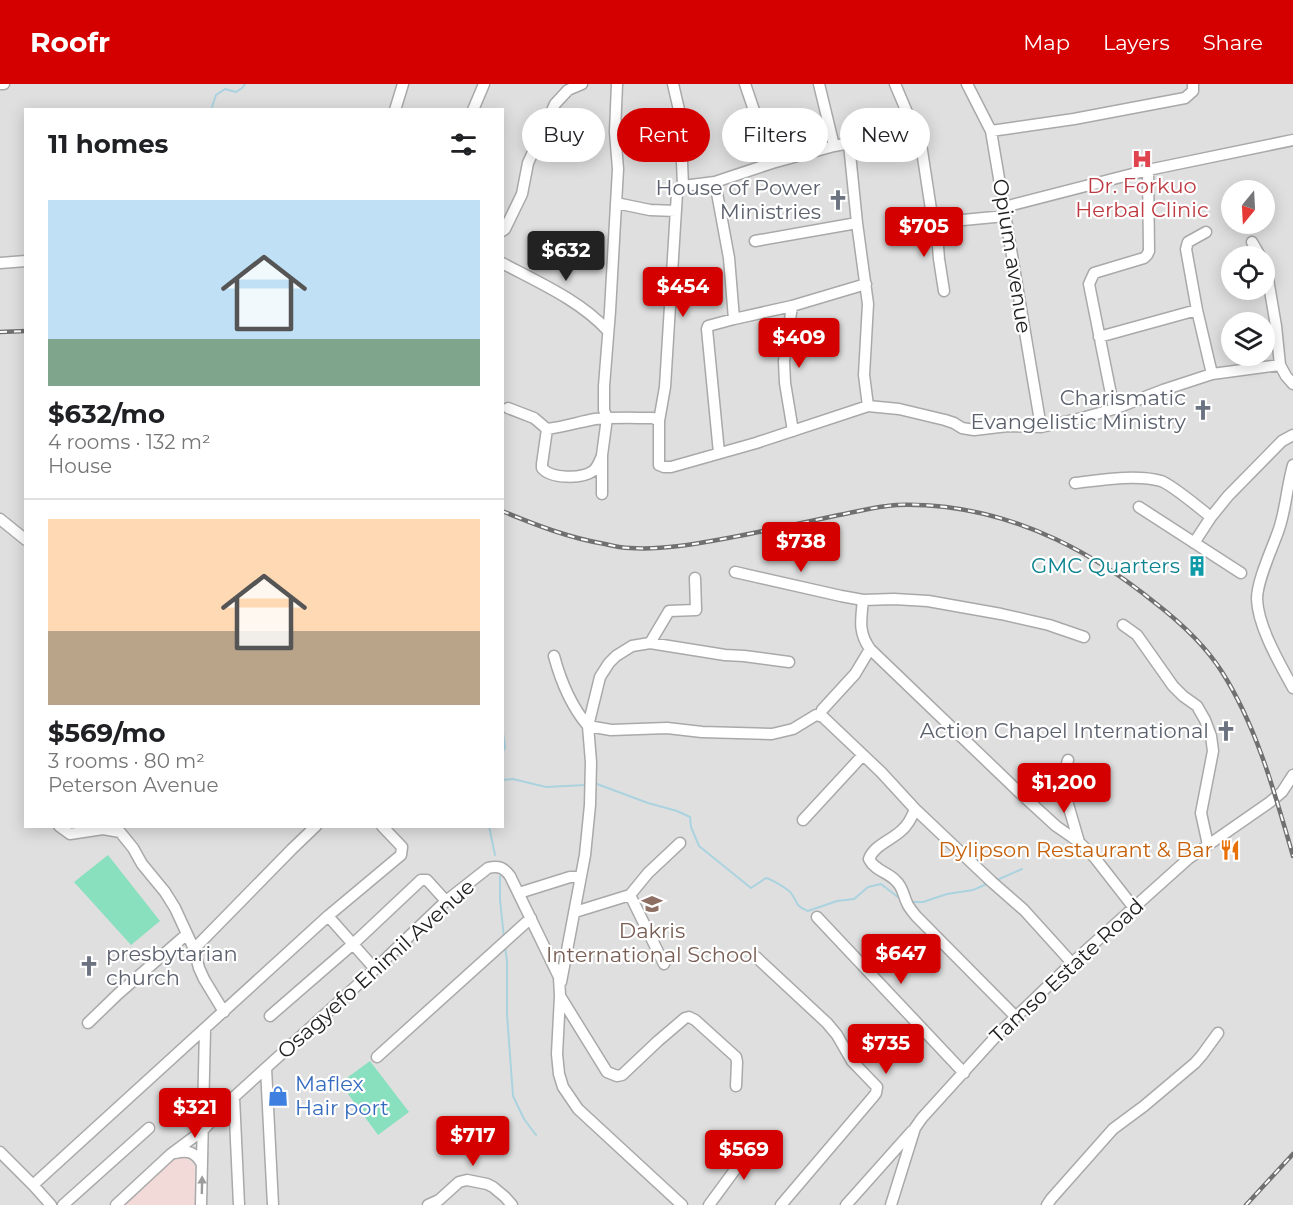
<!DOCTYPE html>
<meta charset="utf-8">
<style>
body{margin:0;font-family:Montserrat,sans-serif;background:#f6f6f6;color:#202124;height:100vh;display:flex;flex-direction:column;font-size:22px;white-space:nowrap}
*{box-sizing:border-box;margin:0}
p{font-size:20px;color:#757577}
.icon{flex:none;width:33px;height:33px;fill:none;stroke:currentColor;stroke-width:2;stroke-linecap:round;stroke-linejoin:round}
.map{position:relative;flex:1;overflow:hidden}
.drawer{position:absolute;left:24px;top:24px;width:480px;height:720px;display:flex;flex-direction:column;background:#fff;border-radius:0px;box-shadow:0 3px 15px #0003}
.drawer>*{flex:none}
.hud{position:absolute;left:522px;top:24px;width:570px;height:54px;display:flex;gap:12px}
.needle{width:39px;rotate:198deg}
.fabs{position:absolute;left:1221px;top:96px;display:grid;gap:12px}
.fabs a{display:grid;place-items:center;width:54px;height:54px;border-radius:50%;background:#fff;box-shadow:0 3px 15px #0003;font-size:30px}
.price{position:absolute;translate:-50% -51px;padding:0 14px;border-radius:6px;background:#d40000;color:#fff;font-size:20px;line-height:39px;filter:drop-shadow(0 2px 3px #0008)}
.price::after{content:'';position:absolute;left:50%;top:36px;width:18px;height:14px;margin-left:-9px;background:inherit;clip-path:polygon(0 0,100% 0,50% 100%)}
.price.selected{background:#222;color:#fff}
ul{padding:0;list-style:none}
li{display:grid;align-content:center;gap:12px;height:318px;padding:0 24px}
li+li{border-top:2px solid #e0e0e0}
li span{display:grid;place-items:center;height:186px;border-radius:0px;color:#555}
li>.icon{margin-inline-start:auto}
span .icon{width:108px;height:108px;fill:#fffc;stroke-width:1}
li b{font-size:26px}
h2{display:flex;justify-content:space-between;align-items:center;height:72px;padding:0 24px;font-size:26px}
.pill{padding:0 21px;border-radius:27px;background:#fff;box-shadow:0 3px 15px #0003;font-size:21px;line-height:54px}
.pill.selected{background:#d40000;color:#fff}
header{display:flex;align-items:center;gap:36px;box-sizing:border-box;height:84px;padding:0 30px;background:#d40000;color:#fff}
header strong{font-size:28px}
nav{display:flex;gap:33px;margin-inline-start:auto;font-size:21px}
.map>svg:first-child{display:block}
</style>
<header>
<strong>Roofr</strong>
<nav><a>Map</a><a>Layers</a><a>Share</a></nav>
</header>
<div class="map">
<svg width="1293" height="1121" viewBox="0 0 1293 1121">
<rect width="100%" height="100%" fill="#f2efe9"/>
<path fill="#e0dfdf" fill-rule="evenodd" d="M0,0H1293V1121H0ZM26,26H502V742H26ZM1232,106H1264V140H1232ZM1232,172H1264V206H1232ZM1232,238H1264V272H1232Z"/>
<path fill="#f2dad9" d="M181,1073L188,1074L195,1081L196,1121H123L173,1074Z"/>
<path fill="#88e0be" d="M108,771L160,837L131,861L74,798Z
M370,977L409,1028L378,1051L340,999Z"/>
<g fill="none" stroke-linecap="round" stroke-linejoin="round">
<path stroke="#aad3df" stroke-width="2" d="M211,26L216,11L225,5L236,8L242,4L245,0
M502,642L505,663L502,670
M502,696L513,695L546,703L586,701
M597,700L648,719L677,727L690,733L691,743L699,762L751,804L766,794C771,795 788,805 791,809C799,820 794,821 808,827L837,817L854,815L868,803L881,800L899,814
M489,742L495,771
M500,792V816L504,854
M997,796L1022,785
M911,818H923L947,810L973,806L989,799
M505,863L507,877V930L513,1012L524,1035L536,1051"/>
<g stroke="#a9a9a9" stroke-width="13">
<path id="minor" d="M0,0H4
M745,0L772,79
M819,0L834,62
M895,0L917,52
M967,0L991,47L1041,343
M395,26L403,0
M473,26L484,0
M991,47L1074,35L1185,14L1193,7V0
M849,60L857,139L868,220L864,291L868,322
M715,98L729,174L734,235
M683,102L715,98L772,79L834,62L908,48L917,52L921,60L932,132L936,137L942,138L1005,132
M616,119L650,126L676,127
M1004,123L1148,86L1293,56
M936,137L939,175L944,207
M502,147L505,145L522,110L528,79L555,20L568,6L582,0
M1206,148L1188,158L1186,165L1197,226L1212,290
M755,157L857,139
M1252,158L1260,172
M0,179L26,177
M502,179C538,198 581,217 608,247
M1264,185L1268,195L1276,242L1280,281L1286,292L1293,300
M792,222L784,277L785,299L793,347
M1099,253L1197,226
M508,324L534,334L547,345L542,380V384C551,395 582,395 593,387C597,384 599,379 601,374
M1114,325L1089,200L1094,189L1144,174L1147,171L1149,167L1148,86
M659,337L665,303L677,109L683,102L680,30L673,0
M547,345C563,343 579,338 595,335C614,333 634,334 653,334L659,337V381L664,383H671L756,359L868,322L899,325L945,336L954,339L962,344L974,346L1008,342L1041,343L1082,334L1114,325L1163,306L1212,290L1280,281
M719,369L707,245L708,242L734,235L792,222L866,200
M1293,381C1287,402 1286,424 1279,445C1273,463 1257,496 1257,515C1258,543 1280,580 1293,604
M1075,399C1100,396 1137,390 1161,397C1174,402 1199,424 1211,433
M602,410V371L607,334L604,326V302L610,227L618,85L615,48L617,0
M1139,423L1241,489
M0,435L26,456
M1194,459L1211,433L1228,412L1282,357L1293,351
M735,488L841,512L863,516L894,515L928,517L1001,530L1049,541L1084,553
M863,516C861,536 858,548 870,565L1020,709L1056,742L1079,758L1095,774L1134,824
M1123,541L1137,551L1173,602L1183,612L1197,622L1205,636L1211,652L1213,667L1201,729L1208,761
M650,559L669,527L696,526L695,494
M554,572C561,598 571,622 588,642L611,646L667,644L702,648L772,650L793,645L816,631L823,633L881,688L915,725L992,798L1024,826L1072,879
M820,632L822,626L855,590L870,565
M1068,676L1065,687L1063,702L1065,710L1079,758
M915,725C912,733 909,740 902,746C892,756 874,761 869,775C875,787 888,788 896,797C903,803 903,811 907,819C909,824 913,828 916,832L1016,933
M803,736L863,671
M59,742L70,750L103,745L120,748L133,764L142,780L165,808L175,824L194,865L199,884L204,895L224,928
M519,809L570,793H581
M630,811L664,880
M575,828L630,811L648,789L680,759
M328,832L375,885
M817,833L964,989
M194,865L292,765L316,742
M756,873L827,939L837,951L852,977L877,1003L876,1009L873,1013L781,1121
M561,898L585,771L590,721L591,678L588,642L600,593L609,579L616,572L632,562L650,559L725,571L744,572L789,578
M560,912L607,988L617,992L622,991L658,957L685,934L689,933L695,936L736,973L737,978L736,1002
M270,932L353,860L421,796H427L446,817
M88,939L118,910L187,850
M377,973L531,834
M266,984L273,1121
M234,1013L239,1121
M0,1068L33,1101L51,1121
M175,1069C189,1066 195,1068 202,1080
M33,1101L328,832L401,771L402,763L382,742
M63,1121L149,1044
M116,1121L171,1070L202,1047L234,1013L375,885L446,817L488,784C499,781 504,784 510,792L559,893L560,912L557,970L559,990L563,1003L578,1025L682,1121
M201,1121L205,945
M428,1121L439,1116L459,1098L467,1096L487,1100L493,1103L505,1113L512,1121
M709,1121L737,1083L760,1058
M846,1121L912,1047
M891,1121L915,1044L922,1034L999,949L1072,879L1188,775L1270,718L1282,708L1293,691
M1047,1121L1051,1115L1113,1045L1144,1022L1195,979L1202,971L1218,949"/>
</g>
<use href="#minor" stroke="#fff" stroke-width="10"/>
<g stroke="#707070" stroke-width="4.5">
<path id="rail" d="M0,248L26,247
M502,427C536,441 569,454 605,460C613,462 622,464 630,464C662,466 696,460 728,454C765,447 802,439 839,431C855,428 871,424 887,422C906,419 927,421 946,423C1025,433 1092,468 1154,518C1180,538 1205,561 1222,588C1257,643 1275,710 1293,772
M1246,1121L1293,1070"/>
</g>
<use href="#rail" stroke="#fff" stroke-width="2" stroke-dasharray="7" stroke-linecap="butt"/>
</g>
<defs><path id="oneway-solid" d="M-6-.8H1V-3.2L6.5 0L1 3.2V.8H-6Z" transform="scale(1.5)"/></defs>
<use fill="#9c9c9c" href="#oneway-solid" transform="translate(202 1101) rotate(-89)"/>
<defs>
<g id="hospital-bare" transform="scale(1.62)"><path d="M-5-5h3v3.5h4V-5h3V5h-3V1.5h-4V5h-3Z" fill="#e0444e" stroke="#fff" stroke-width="2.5" paint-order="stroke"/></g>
<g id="church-bare" transform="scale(1.62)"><path d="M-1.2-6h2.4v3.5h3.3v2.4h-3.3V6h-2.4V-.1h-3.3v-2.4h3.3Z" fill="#6b7280" stroke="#fff" stroke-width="2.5" paint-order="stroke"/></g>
<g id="building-bare" transform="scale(1.62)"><path d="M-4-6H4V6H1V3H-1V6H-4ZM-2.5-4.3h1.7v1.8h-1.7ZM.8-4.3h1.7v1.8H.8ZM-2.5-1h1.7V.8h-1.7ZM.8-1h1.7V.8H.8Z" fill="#0f9aa8" stroke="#fff" stroke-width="2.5" paint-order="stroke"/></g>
<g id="restaurant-bare" transform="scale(1.62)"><path d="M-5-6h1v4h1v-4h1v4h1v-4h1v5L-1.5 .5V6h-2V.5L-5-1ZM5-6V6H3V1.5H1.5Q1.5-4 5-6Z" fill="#e8710a" stroke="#fff" stroke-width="2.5" paint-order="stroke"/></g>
<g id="school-bare" transform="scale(1.62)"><path d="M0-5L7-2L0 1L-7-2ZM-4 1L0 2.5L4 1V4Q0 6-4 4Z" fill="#8d6e63" stroke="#fff" stroke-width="2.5" paint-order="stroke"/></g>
<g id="shop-bare" transform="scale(1.62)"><path d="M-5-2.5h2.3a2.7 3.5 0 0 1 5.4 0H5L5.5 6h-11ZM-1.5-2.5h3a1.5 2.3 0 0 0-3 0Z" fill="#3f7fe0" stroke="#fff" stroke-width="2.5" paint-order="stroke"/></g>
</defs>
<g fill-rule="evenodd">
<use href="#hospital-bare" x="1142" y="75"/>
<use href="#church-bare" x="838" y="116"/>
<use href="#church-bare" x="1203" y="326"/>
<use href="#building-bare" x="1197" y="482"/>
<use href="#church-bare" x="1226" y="647"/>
<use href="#restaurant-bare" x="1230" y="766"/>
<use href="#school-bare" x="652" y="820"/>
<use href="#church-bare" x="89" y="882"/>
<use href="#shop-bare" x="278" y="1012"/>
</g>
<g text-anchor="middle" stroke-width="4.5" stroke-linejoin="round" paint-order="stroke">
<g font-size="21" fill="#be3a42" stroke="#fff">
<text x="1142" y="109">Dr. Forkuo<tspan x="1142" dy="24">Herbal Clinic</tspan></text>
</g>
<g font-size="21" fill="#5b616d" stroke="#fff" text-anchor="end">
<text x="821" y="111">House of Power<tspan x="821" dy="24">Ministries</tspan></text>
<text x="1186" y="321">Charismatic<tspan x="1186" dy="24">Evangelistic Ministry</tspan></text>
<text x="1209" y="654">Action Chapel International</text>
<text x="106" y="877" text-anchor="start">presbytarian<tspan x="106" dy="24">church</tspan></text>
</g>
<g font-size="21" fill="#222" stroke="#fff">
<text transform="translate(1012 172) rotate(81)" y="7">Opium avenue</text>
<text transform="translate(376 885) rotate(-42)" y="7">Osagyefo Enimil Avenue</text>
<text transform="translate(1067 887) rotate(-43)" y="7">Tamso Estate Road</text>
</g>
<g font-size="21" fill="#0d838f" stroke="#fff" text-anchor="end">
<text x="1180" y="489">GMC Quarters</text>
</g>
<g font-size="21" fill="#c56008" stroke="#fff" text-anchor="end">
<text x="1213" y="773">Dylipson Restaurant &amp; Bar</text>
</g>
<g font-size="21" fill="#785e54" stroke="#fff">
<text x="652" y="854">Dakris<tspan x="652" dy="24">International School</tspan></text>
</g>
<g font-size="21" fill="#366cbe" stroke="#fff" text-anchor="start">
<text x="295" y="1007">Maflex<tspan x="295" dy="24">Hair port</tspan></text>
</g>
</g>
</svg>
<div class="fabs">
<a><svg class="needle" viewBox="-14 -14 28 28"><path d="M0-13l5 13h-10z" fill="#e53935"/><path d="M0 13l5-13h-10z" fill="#757577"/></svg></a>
<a><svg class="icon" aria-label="locate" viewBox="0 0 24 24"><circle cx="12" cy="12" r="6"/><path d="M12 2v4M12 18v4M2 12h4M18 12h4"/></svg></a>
<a><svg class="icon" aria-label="layers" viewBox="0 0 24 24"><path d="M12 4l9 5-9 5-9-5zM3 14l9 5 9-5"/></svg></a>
</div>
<b class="price" style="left:924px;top:174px">$705</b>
<b class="price selected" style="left:566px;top:198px">$632</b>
<b class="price" style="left:683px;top:234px">$454</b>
<b class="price" style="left:799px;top:285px">$409</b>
<b class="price" style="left:801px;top:489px">$738</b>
<b class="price" style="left:1064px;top:730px">$1,200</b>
<b class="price" style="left:901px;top:901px">$647</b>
<b class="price" style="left:886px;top:991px">$735</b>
<b class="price" style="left:195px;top:1055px">$321</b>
<b class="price" style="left:473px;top:1083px">$717</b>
<b class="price" style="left:744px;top:1097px">$569</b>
<div class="hud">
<a class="pill">Buy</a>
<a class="pill selected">Rent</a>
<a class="pill">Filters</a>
<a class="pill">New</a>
</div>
<section class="drawer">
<h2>11 homes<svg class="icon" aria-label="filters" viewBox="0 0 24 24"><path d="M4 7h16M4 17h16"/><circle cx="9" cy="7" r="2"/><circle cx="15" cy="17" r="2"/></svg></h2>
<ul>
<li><span style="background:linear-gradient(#bfe0f5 75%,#7fa58c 0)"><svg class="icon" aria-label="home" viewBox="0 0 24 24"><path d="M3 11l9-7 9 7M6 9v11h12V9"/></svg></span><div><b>$632/mo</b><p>4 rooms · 132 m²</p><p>House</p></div></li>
<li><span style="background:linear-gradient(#ffd9b3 60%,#b9a48a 0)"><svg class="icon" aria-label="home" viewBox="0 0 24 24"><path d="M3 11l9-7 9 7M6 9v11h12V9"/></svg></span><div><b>$569/mo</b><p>3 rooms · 80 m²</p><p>Peterson Avenue</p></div></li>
</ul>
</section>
</div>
